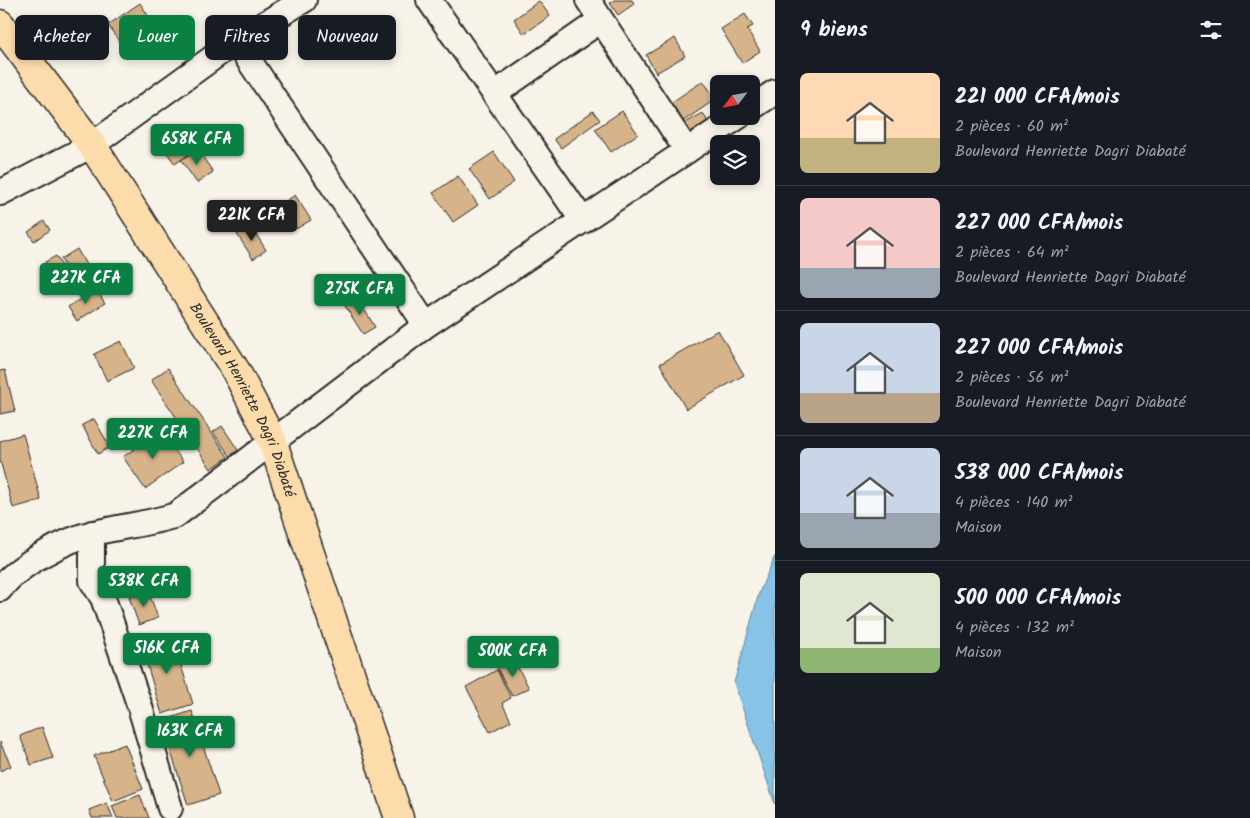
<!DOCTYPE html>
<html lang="fr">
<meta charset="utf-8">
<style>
body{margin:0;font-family:Kalam,sans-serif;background:#20242c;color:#f1f3f6;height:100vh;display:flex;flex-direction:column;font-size:19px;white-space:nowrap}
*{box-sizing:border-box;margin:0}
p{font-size:16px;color:#9ea1a6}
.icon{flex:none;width:28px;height:28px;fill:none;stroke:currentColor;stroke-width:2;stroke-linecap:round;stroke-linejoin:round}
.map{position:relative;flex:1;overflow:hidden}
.drawer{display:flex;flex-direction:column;background:#171b24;width:475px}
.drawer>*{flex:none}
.banner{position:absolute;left:15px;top:15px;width:475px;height:45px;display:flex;gap:10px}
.needle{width:32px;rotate:238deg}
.tools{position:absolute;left:710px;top:75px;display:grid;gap:10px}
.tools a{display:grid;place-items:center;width:50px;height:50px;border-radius:8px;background:#171b24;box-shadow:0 2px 8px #0003;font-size:25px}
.price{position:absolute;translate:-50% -42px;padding:0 11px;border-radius:5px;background:#0b8043;color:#fff;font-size:16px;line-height:32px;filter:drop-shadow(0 1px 2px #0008)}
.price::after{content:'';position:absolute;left:50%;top:30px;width:15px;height:11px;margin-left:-8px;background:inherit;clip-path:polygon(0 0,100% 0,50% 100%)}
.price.active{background:#222;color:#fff}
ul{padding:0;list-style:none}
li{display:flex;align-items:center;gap:15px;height:125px;padding:0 25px}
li+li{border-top:1px solid #363941}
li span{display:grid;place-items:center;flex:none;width:140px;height:100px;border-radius:8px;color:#555}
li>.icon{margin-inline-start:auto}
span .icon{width:60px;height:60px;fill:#fffc;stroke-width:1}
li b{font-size:21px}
h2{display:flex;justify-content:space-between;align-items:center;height:60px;padding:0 25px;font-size:21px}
.pill{padding:0 18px;border-radius:8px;background:#171b24;box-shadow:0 2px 8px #0003;font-size:18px;line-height:45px}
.pill.active{background:#0b8043;color:#fff}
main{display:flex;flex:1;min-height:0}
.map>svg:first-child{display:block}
</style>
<main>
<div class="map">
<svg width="775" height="818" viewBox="0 0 775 818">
<rect width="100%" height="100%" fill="#f7f3e8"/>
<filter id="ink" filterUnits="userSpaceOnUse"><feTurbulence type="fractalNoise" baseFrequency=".02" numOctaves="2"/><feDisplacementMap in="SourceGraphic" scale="10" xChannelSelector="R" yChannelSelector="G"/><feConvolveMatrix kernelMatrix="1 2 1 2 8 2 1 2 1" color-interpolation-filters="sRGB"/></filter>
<g filter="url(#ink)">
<path fill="#86c3e6" stroke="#62869b" d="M775,556V804L734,683L759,593Z"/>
<path fill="#d7b389" stroke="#2b2b2b" d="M614,0H632L634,4L618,15L610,3Z
M539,1L550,16L524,34L514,19Z
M140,3L156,28L124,49L108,25Z
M745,14L753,26L747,29L760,51L742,63L721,29Z
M675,38L685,56L656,73L646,55Z
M703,81L716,99L682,122L669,104Z
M593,111L600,120L561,148L554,139Z
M622,111L638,134L611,152L595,129Z
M703,113L713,131L689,145L678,127Z
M190,132L201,146L175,164L165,150Z
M197,149L213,172L197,183L181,160Z
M494,152L514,182L490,199L469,169Z
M458,176L478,205L453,222L433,193Z
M295,195L311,220L296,229L280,205Z
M44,221L50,230L34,241L28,232Z
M251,226L266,250L253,259L237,234Z
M77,249L96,282L80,291L61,259Z
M56,256L63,268L52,275L45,262Z
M96,289L105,303L77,321L68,307Z
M358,299L375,327L363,334L345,306Z
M718,330L744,375L686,409L660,364Z
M121,341L134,368L107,381L94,354Z
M168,368L228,457L211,469L151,380Z
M5,370L15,411L0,414V371Z
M94,419L110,447L98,454L82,425Z
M222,426L238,450L230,456L213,432Z
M161,430L183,462L145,489L123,457Z
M23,434L41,500L13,508L0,460V441Z
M148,590L158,618L139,625L129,597Z
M172,636L193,704L162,714L141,645Z
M514,660L529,688L512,696L497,668Z
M497,670L511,698L502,703L511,721L490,732L466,687Z
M192,711L219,795L188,805L161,721Z
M42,727L53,758L31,765L20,736Z
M0,742L11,766L0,771Z
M125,744L143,789L113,801L94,756Z
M140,795L149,818H117L112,806Z
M107,803L113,818H92L89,810Z"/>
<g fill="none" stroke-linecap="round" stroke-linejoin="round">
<g stroke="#2b2b2b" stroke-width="28">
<path id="minor" d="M429,0L583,221
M588,0L687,151
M236,41L426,325
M494,94L601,20
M751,108L775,92
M0,193L92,145L236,41L304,0
M92,533V581L103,598L140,707L170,808
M0,589C18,565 64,540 94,533C121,526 149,524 176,515L426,325L739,116"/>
</g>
<g stroke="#2b2b2b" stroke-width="31">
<g id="major">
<path id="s1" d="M0,24L92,145L236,371L272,440L399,818"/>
</g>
</g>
<use href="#minor" stroke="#f7f3e8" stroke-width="24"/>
<use href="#major" stroke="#fddcac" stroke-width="28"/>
</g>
</g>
<g text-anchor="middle" stroke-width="4" stroke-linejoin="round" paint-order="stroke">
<g font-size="15" fill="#2b2b2b" stroke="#f7f3e8">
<text dy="5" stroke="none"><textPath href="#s1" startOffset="449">Boulevard Henriette Dagri Diabaté</textPath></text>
</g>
</g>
</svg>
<div class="tools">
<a><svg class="needle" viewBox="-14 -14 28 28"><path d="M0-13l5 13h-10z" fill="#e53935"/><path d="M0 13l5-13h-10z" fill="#9ea1a6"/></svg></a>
<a><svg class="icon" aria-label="layers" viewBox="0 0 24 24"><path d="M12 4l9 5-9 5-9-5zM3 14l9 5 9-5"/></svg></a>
</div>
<b class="price" style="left:197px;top:166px">658K CFA</b>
<b class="price active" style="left:252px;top:242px">221K CFA</b>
<b class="price" style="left:86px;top:305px">227K CFA</b>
<b class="price" style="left:360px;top:316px">275K CFA</b>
<b class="price" style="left:153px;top:460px">227K CFA</b>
<b class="price" style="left:144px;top:608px">538K CFA</b>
<b class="price" style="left:167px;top:675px">516K CFA</b>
<b class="price" style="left:513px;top:678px">500K CFA</b>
<b class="price" style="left:190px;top:758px">163K CFA</b>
<div class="banner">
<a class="pill">Acheter</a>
<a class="pill active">Louer</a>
<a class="pill">Filtres</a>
<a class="pill">Nouveau</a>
</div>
</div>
<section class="drawer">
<h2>9 biens<svg class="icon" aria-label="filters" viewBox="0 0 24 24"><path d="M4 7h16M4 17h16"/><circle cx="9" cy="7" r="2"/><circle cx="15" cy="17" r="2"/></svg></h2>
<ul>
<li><span style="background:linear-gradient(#ffd9b3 65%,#c2b280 0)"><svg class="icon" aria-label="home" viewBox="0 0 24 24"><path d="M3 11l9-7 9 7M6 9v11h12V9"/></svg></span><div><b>221 000 CFA/mois</b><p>2 pièces · 60 m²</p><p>Boulevard Henriette Dagri Diabaté</p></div></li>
<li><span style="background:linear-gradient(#f6c9c9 70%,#9aa5b1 0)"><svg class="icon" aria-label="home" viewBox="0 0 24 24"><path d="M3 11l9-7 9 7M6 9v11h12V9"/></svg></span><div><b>227 000 CFA/mois</b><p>2 pièces · 64 m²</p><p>Boulevard Henriette Dagri Diabaté</p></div></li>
<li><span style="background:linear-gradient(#c9d6e8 70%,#b9a48a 0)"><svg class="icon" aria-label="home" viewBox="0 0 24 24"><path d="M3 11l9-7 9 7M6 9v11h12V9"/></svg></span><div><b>227 000 CFA/mois</b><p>2 pièces · 56 m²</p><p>Boulevard Henriette Dagri Diabaté</p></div></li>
<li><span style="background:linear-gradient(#c9d6e8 65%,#9aa5b1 0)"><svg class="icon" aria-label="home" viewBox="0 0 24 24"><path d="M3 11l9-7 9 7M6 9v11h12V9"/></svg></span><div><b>538 000 CFA/mois</b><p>4 pièces · 140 m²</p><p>Maison</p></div></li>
<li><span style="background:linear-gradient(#dfe7d0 75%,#8fb573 0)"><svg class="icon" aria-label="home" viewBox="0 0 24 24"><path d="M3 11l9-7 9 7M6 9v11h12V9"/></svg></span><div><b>500 000 CFA/mois</b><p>4 pièces · 132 m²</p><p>Maison</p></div></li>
</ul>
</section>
</main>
